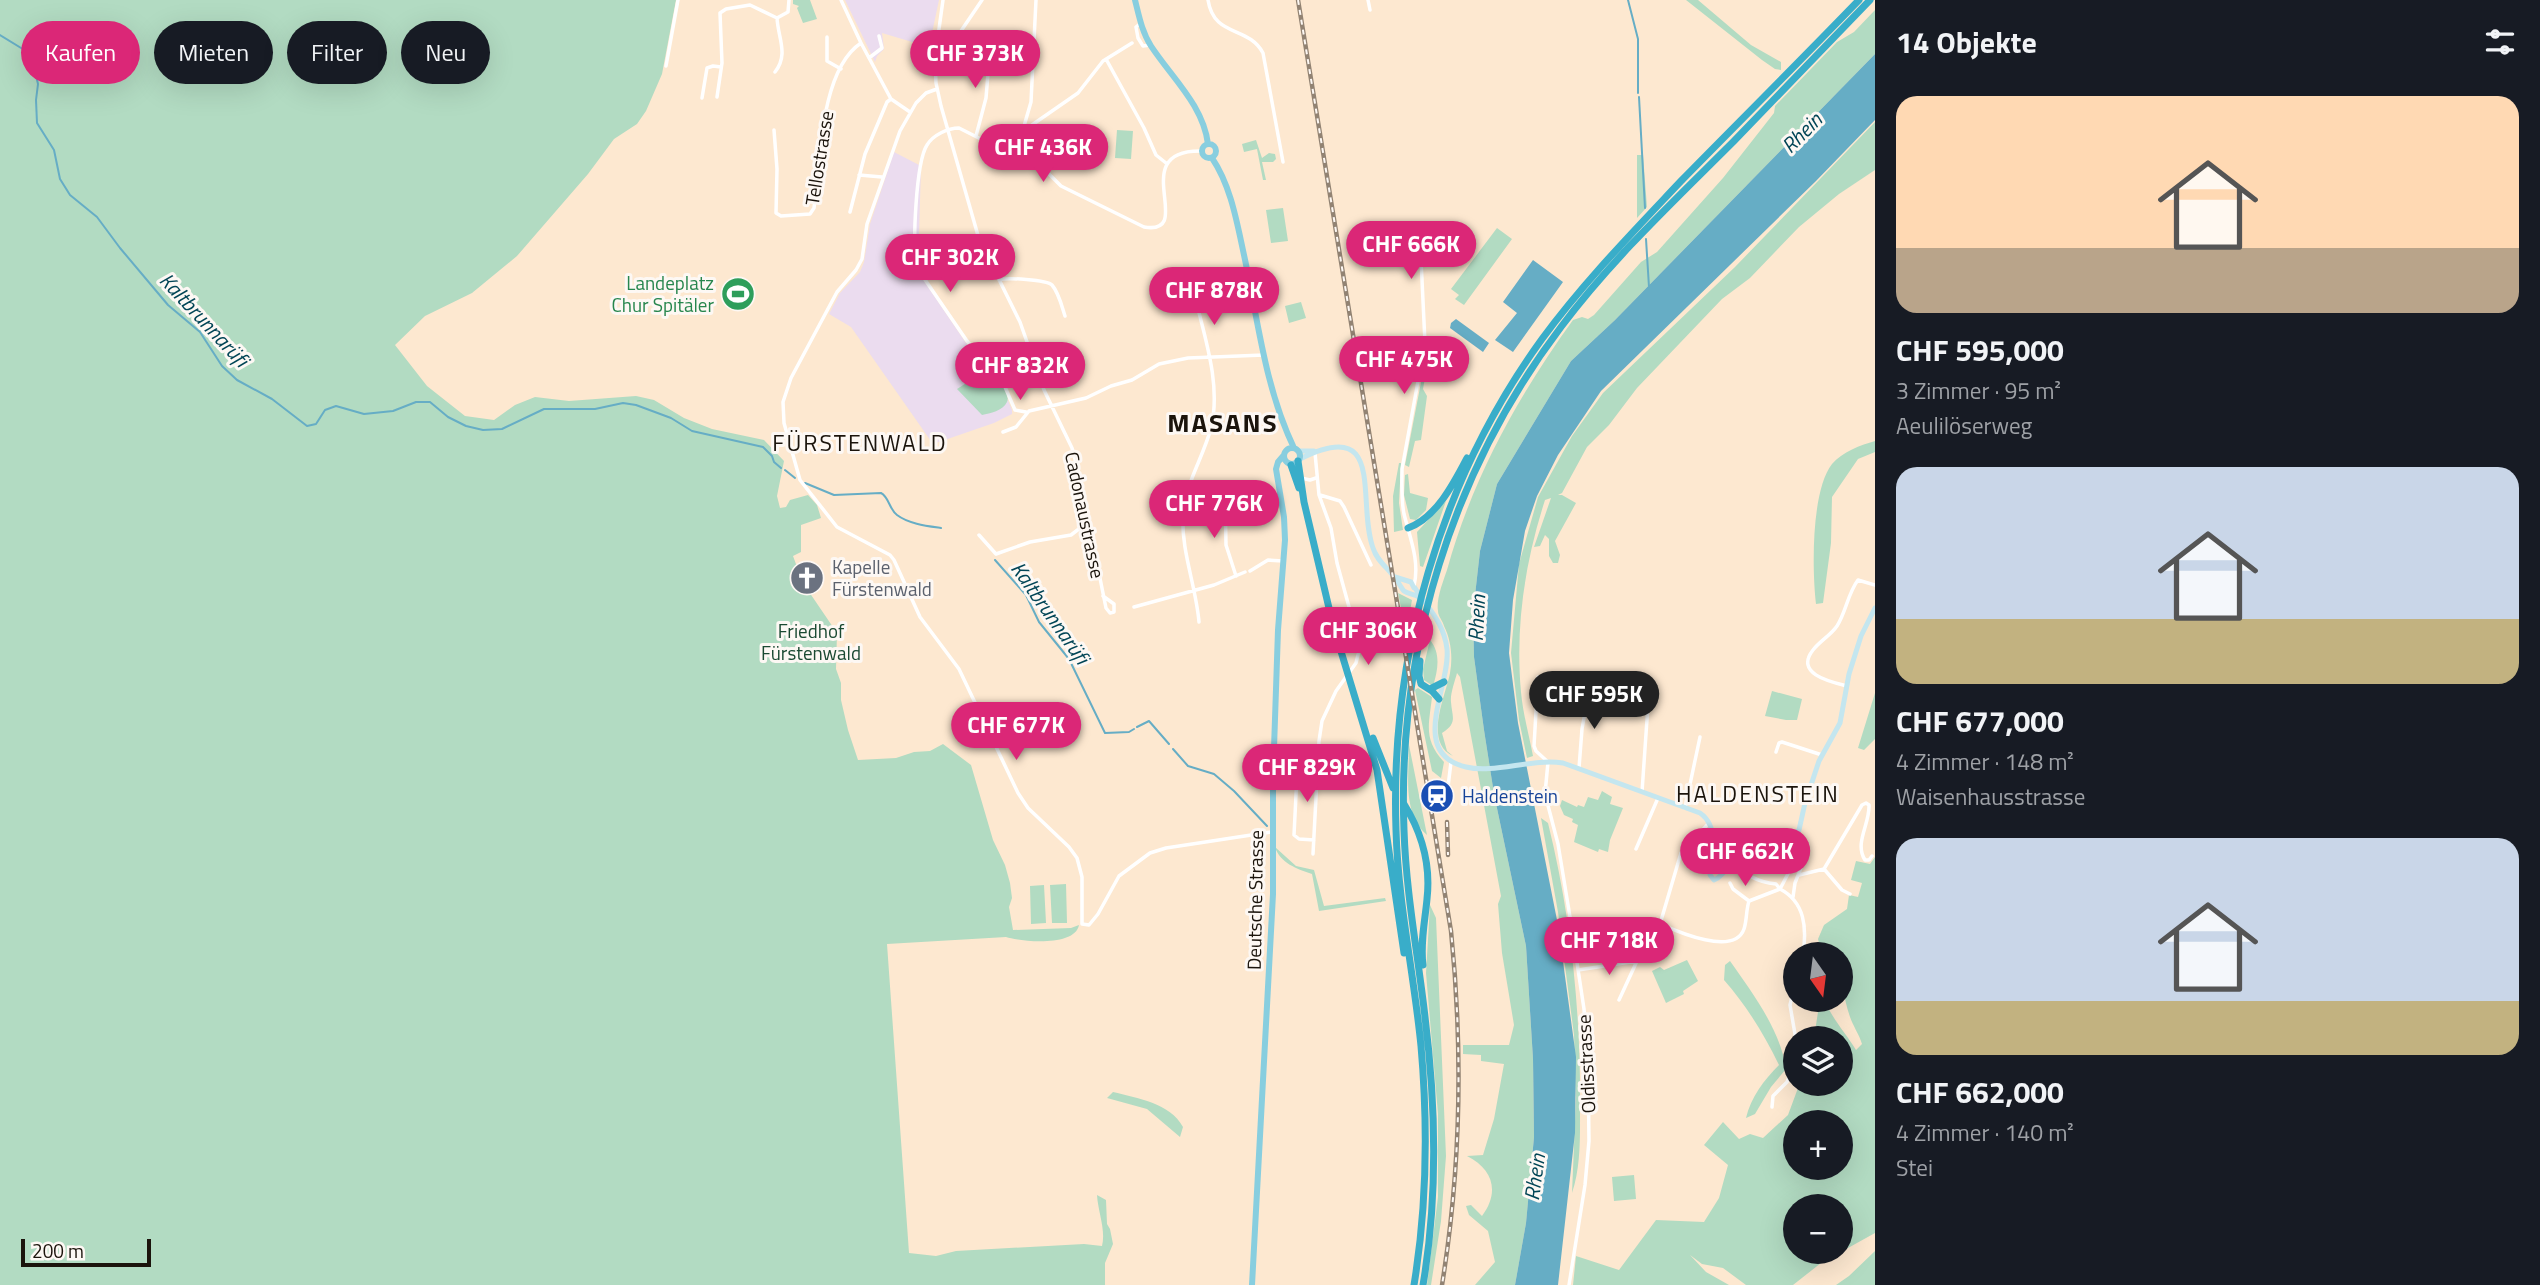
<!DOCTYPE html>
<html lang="de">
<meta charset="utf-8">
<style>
body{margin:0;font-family:"Titillium Web",sans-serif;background:#242831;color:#f1f3f6;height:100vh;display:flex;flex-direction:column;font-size:26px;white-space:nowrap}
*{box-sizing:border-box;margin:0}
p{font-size:23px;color:#9ea1a6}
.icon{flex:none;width:38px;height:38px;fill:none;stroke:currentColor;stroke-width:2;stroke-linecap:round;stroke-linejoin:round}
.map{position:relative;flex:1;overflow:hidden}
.details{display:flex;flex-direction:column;background:#171b24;width:665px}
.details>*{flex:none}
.guide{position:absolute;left:21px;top:21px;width:665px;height:63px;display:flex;gap:14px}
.needle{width:46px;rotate:166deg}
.tools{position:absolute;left:1783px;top:942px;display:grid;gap:14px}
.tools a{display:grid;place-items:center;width:70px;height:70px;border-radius:50%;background:#171b24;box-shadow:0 7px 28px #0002;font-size:35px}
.scale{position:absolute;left:21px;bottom:18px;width:130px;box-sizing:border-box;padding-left:7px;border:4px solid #1b140c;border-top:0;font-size:19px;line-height:24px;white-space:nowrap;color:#1b140c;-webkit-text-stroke:5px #fdf8f4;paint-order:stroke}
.price{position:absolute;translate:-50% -60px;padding:0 16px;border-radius:24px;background:#db2777;color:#fff;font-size:23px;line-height:46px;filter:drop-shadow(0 2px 4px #0008)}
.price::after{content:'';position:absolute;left:50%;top:42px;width:21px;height:16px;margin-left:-10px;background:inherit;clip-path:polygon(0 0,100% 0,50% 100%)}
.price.active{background:#222;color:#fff}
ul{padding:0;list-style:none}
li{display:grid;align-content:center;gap:14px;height:371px;padding:0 21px}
li span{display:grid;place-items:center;height:217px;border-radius:21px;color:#555}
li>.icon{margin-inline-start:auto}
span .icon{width:126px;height:126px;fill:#fffc;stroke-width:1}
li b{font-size:30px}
h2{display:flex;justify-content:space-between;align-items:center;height:84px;padding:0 21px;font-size:30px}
.chip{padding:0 24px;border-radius:32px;background:#171b24;box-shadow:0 7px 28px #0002;font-size:24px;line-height:63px}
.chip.active{background:#db2777;color:#fff}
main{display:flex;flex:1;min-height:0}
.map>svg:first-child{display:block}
</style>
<main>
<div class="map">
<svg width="1875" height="1285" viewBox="0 0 1875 1285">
<rect width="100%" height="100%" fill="#fde8d0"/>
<path fill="#ebdcef" d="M845,0H939L929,47L882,33L884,49L877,56L875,62Z
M894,152L921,166L918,272L966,343L999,379L1012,410V414L994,423L933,444L851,327L829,314L840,293L860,272L864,262L870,224Z"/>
<path fill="#b2dbc2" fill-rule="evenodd" d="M0,0H676L662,74L646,111L637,124L614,139L588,174L517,256L472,293L425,316L395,345L427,386L465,416L494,420L515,405L535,397L569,401L636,396L654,400L684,418L712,429L764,440L784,461L777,496L780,508L786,507L790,500L808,495L817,505L821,518L801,525V552L793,556L803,583L837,633L836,669L841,683V700L848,730L858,760L896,758L914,752L930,751L943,744L971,765L993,840L1005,865L1010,883L1012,898L1009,907L1013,930L1071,928L1079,925C1075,947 1022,942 1006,937L887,944L909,1253L936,1256L956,1251L1084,1244L1102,1246C1106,1230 1098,1212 1097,1195L1106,1200L1107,1224L1110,1229L1113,1244L1105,1263V1285H0Z
M793,0H810L817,19L803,23L797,8L799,6L793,4Z
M1686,0H1698L1751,45L1781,62V70L1775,69L1762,60Z
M1875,10V54L1615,320L1571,361L1497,484L1480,551L1473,613L1474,657L1484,730L1494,794L1526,946L1533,1059L1534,1137L1526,1223L1515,1285H1475L1495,1262L1488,1231L1469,1215L1466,1206L1471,1205L1482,1216C1500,1192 1493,1169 1467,1156L1483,1155L1494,1119L1504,1064L1481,1061V1055L1463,1054V1045H1509L1514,1025L1502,953L1498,904L1501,896L1460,677L1457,673C1455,681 1450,694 1451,702C1452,717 1458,723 1442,733L1447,751L1453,756C1423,742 1446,695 1450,673C1453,657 1451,640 1444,626C1443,621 1438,616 1438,611C1436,599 1443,582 1447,570C1472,479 1518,396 1573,320L1582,317L1588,319L1594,315L1641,262L1657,252L1723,178L1774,113L1775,106L1837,42L1854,32Z
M1875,122V170L1839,194L1799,227L1750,278L1722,299L1637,388L1609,425L1587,447L1562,493L1558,495H1562L1576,503L1555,541L1560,555L1558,563H1553L1549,556V539L1545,535L1540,546L1534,547L1551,498L1545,500C1525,562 1515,626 1521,692C1523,714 1529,735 1533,756L1527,758L1519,720L1511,653L1519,564L1538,497L1572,436L1603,393L1735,267Z
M1117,130L1133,131L1131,159L1115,158Z
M1256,140L1262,158L1269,153L1275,154L1276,159L1273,162H1262L1266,180H1263L1257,149L1244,152L1242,144Z
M1637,155H1643L1647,207L1637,218Z
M1283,208L1288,241L1271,243L1266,210Z
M1497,228L1512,239L1464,305L1455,299L1459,295L1451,289Z
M1301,302L1306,318L1289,323L1285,306Z
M969,347C979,357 1013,388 1007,402C1003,411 990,413 982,415L957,389L977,376Z
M1423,372H1426L1423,389L1427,396L1421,440L1415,441L1409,467L1405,465Z
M1875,441V452L1858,459L1832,497L1831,543L1823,603L1816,604C1812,570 1811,491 1832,464C1842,452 1861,445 1875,441Z
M1399,463H1401L1399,503L1403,530L1394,532L1393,496Z
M1408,474L1410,493L1428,498L1426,510L1416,520L1410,519L1404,495L1405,475Z
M1446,501L1423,567L1420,566L1417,532Z
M1398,593L1412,600L1406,633Z
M1430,640C1441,653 1438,670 1433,686L1424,680L1423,669Z
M1418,688L1432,697C1429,725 1423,739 1444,762L1441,778L1432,771L1415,690Z
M1772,691L1802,699L1797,720H1786L1765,716Z
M1875,693V739L1864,750L1858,748Z
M1409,745L1427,835C1402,813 1409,776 1409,745Z
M1602,791L1612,797L1610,804L1623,808L1610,840L1608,852L1599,849L1598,852L1574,842L1578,825L1572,822L1573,819L1564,815L1560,806L1562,800L1577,807L1578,805L1584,807L1588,797L1598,800Z
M1541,818L1548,823C1571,916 1581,1013 1580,1108C1580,1136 1581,1166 1572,1193L1576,1098L1574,1035L1558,912Z
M1275,847L1296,866L1314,870L1324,906L1385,898L1386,901L1319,911L1312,874C1297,869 1280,863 1275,847Z
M1875,857V1233L1821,1263L1793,1285H1746L1723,1268L1702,1264L1690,1255L1706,1272L1729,1285H1573L1576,1256L1619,1270L1656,1220L1704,1222L1719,1198L1728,1165L1704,1145L1723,1122L1739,1139L1750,1134L1763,1138L1788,1115L1798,1088L1805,1086L1806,1083H1841V1038H1814L1818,1012L1825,1001C1833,1020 1845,1032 1856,1050L1862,1044C1859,1034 1853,1026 1850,1017C1843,996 1841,976 1841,954H1822L1818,939L1824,925L1847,909L1849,895L1858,897L1862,883L1851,880L1856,861L1870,864ZM1796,1122H1841V1167H1796ZM1796,1206H1841V1251H1796Z
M1066,884L1067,923H1052L1050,885Z
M1044,885L1046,923L1031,924L1030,886Z
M1430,905L1436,918L1446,1156L1441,1221L1431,1285H1427L1438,1197V1114L1426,973Z
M1624,917L1643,928L1634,956L1615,945Z
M1687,960L1698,981L1683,991L1684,994L1666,1003L1652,971L1660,967L1664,970Z
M1730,961C1753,994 1780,1029 1786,1069L1771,1087L1755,1114L1746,1118C1751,1097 1764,1080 1779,1065C1764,1034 1746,1005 1724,980L1725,965Z
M1113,1092C1137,1098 1170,1103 1183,1127L1180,1137L1147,1109L1107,1098Z
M1634,1175L1636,1199L1614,1201L1612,1177Z
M1875,1251V1285H1836L1849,1276Z"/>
<path fill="#66adc5" d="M1875,54V120L1816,181L1601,391L1558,455L1537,496L1525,531L1513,600L1509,653L1518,723L1558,925L1576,1057L1575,1133L1558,1285H1515L1526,1223L1534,1137L1533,1059L1526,946L1494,794L1484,730L1474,657L1473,613L1480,551L1497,484L1571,361L1615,320Z
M1533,260L1563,282L1513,352L1495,340L1517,313L1503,302Z
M1456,319L1489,343L1483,352L1450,328L1451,323Z"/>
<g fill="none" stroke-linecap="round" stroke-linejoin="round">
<path stroke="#66adc5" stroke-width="2" d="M1628,0L1638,39V93
M0,35L26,51L33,63L38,84L36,100L37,123L54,150L60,179L70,195L97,217L120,248L168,305L200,332L222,366L237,380L272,399L307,426L316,424L325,410L336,406L364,414L393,411L416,402H430L448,417L466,426L483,430L502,429L544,409H595L623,403L636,405L671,418L692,431L763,447L772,456L774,462L781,468
M1639,97L1645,208
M1646,239L1649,287
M785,470L795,478
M805,483L834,495L881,493C889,497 889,509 897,515C909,524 927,526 941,528
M995,560L1026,595L1039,622L1069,659L1105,733L1129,732L1134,729
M1137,727L1149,721L1169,744
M1173,749L1188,766L1214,774L1234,791L1267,826"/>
<path stroke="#fff" stroke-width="3.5" d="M841,0L861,43L891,99L910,112
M943,0L935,58L936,83L941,106L979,239L1020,322L1044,390L1072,448L1079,474L1106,608L1110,613L1114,612V604L1103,596
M1208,0C1214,38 1248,25 1263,53L1283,162
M1368,0L1370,10
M1141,23L1136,27L1138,38L1143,46L1150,45
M827,37V61L841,69
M869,58L882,48L879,36
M1106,59L1144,128L1156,155L1166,163
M935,61L942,59L982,0
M666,66L678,0
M775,72C789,54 778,38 777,18
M937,89L926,93L916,103L900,131L867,224L862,259L856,270L837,292L791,378L783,402L784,423L800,480L837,527L890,555L894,560L920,617L959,669L1018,793L1028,808L1069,847L1077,858L1082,877V924L1089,925L1098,914L1119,876L1150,853L1166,848L1271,832
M717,97L722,63L720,13L726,9L750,5L777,18L788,12L789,0
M702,98L707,68L713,66L721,67
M1024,126L1029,127L1078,93L1103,61L1132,43
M774,130L777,169L776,213L781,216L810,214L814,208C820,163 820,70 861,43
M976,136L986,98L990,49
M1011,154L1024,126L1031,102L1036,0
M859,175L882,177
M850,212L865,154L887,102L891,99
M1367,253L1415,251L1421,259L1425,343L1402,469C1402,484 1401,499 1404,514C1410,538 1420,561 1414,586
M999,280C1006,277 1047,280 1052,285C1059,293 1062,307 1065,316
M1196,301C1206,341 1221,387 1211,428C1203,458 1185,484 1183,515C1181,551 1196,586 1199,622
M1026,412L1015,410L1002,380L967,341L917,268C912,246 916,162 927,145C933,135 948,128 959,128L1048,173L1061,186L1144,227C1198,236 1124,149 1202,151
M1003,432L1016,427L1029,411L1086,398L1111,386L1132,380L1159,364L1188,358L1264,355
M1301,478L1310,480L1316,478
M1189,484L1220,488L1225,491L1226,545L1236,576
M1320,495L1340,501L1344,507L1371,565
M979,535L996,554L1030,542L1071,535L1088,522
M1250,571L1268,560L1283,561
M1134,607L1214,585L1245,572
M1538,677L1534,746L1536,751L1548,762L1545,794L1558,844L1571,923L1584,1009L1588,1065L1589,1141L1585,1185L1569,1285
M1847,686C1831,682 1794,674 1813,650C1820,641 1831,635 1837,626C1846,612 1848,593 1858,580L1875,585
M1776,752L1779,743L1782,742L1822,755
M1579,768L1582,729L1589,691
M1448,787L1451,762
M1642,792L1648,705
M1685,808L1700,737
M1314,840L1299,839L1294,835L1297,775L1311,767L1362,763
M1636,849L1658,798
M1313,854L1319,741L1322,721L1336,691L1356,663L1360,647L1337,563L1331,528L1319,495L1315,453
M1824,869L1862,805L1866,803L1869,805C1870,824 1854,843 1865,860H1869L1872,856
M1824,869L1842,890L1850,894
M1790,870L1780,889C1805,902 1807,928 1803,954
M1799,875L1824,869
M1730,883L1733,889L1749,901
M1793,897L1795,883L1804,860L1798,832
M1660,924C1676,931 1734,957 1744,929C1747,920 1746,910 1749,901L1780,889L1776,884C1757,882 1745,875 1731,860
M1578,970L1637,961
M1796,980L1790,1005L1796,1040
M1619,1000L1637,961L1660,924L1681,853L1708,824
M1772,1107L1773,1096L1787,1082L1796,1059"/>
<path stroke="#c4e6ef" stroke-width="5" d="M1298,451H1314
M1300,459C1387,415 1356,501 1373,548C1377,561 1387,567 1395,578C1398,581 1401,588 1404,591C1408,594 1414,594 1419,597
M1395,577L1411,582L1414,588
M1415,588C1428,608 1444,623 1447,649C1451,686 1407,753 1466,767C1494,774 1532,758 1563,763L1700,813C1719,826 1714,856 1710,875L1714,880C1727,875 1728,858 1742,852C1761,844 1783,848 1799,830L1805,803L1819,761L1840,723L1849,674L1861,636L1875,608"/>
<path stroke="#88cedf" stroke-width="6" d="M1135,0C1139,16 1142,32 1151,46C1172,78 1203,105 1208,144
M1202 151a7 7 0 1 1 14 0a7 7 0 1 1-14 0Z
M1212,158C1231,186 1237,223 1244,255C1258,320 1265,388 1294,448
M1284 456a8 8 0 1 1 16 0a8 8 0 1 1-16 0Z
M1252,1285L1273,894V778L1278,630L1285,540L1284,517L1276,469L1278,462L1284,455"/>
<path stroke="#39adc9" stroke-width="7" d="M1298,461L1304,502L1333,625L1377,770L1404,953
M1291,465L1299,488
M1408,528C1436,518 1454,483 1467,458
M1420,661L1419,676L1421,684L1432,691L1439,699
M1430,689L1444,682
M1373,738L1393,788
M1404,804C1422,833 1431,864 1427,899C1425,921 1420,943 1423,965
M1414,1285C1427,1206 1428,1126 1421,1046C1414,974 1398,903 1396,830C1390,656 1439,481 1542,339C1584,282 1633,232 1681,181C1740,121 1800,61 1859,0
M1423,1285C1438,1197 1436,1106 1425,1017C1418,955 1406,893 1404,830C1397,650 1452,471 1561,327C1612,259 1674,201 1734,141C1779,94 1825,47 1870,0"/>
<g stroke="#928373" stroke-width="4.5">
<path id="rail" d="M1298,0L1451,931C1463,1049 1461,1168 1442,1285
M1447,822L1448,855"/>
</g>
<use href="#rail" stroke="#fdf8f4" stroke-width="2" stroke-dasharray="5" stroke-linecap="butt"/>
</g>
<defs>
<g id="stadium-disc" transform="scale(1.75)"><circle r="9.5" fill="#2e9e5b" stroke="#fdf8f4"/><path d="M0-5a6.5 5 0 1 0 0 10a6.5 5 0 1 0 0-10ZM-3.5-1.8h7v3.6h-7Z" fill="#fff"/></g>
<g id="church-disc" transform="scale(1.75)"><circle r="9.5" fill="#6b7280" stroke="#fdf8f4"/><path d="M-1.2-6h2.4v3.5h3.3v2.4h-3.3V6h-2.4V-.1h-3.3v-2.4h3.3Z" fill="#fff"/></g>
<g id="station-disc" transform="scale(1.75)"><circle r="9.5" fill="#1a4fb4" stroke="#fdf8f4"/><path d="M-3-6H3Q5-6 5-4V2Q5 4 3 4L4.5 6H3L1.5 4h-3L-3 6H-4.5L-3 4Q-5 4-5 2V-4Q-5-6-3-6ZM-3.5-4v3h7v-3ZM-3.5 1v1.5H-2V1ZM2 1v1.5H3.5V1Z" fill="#fff"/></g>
</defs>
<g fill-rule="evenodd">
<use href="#stadium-disc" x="738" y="294"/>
<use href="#church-disc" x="807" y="578"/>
<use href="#station-disc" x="1437" y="796"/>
</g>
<g text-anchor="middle" stroke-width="6" stroke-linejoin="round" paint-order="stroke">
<g font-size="19" fill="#1b140c" stroke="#fdf8f4">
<text transform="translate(819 158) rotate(-81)" y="7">Tellostrasse</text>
<text transform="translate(1085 515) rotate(78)" y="7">Cadonaustrasse</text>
<text transform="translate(1255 900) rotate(-89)" y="7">Deutsche Strasse</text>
<text transform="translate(1586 1064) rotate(-93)" y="7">Oldisstrasse</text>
</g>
<g font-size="19" fill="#27864d" stroke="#fdf8f4" text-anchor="end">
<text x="714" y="290">Landeplatz<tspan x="714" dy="22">Chur Spitäler</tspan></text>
</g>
<g font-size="19" fill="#5b616d" stroke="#fdf8f4" text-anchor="start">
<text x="832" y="574">Kapelle<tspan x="832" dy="22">Fürstenwald</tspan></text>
</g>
<g font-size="19" fill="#1a4932" stroke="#fdf8f4">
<text x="811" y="638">Friedhof<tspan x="811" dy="22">Fürstenwald</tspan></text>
</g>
<g font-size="19" fill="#164399" stroke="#fdf8f4" text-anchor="start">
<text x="1462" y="803">Haldenstein</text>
</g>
<g font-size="21" font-style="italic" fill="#024556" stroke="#fdf8f4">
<text transform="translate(1802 133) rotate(-45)" y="7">Rhein</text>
<text transform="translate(204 320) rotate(47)" y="7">Kaltbrunnarüfi</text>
<text transform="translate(1050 613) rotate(55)" y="7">Kaltbrunnarüfi</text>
<text transform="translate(1477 618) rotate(-87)" y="7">Rhein</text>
<text transform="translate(1535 1177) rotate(-82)" y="7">Rhein</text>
</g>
<g font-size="23" letter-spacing="2" fill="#1b140c" stroke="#fdf8f4">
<text x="860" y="451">FÜRSTENWALD</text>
<text x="1758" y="802">HALDENSTEIN</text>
</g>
<g font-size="26" font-weight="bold" letter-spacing="2" fill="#1b140c" stroke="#fdf8f4">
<text x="1223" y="432">MASANS</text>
</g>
</g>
</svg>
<div class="tools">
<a><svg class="needle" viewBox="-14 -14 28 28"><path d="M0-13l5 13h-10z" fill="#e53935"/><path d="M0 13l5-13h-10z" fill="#9ea1a6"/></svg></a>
<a><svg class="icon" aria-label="layers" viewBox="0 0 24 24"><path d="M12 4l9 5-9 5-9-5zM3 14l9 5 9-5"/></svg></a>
<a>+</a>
<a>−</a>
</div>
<div class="scale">200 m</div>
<b class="price" style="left:975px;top:90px">CHF 373K</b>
<b class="price" style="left:1043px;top:184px">CHF 436K</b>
<b class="price" style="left:1411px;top:281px">CHF 666K</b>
<b class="price" style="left:950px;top:294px">CHF 302K</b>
<b class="price" style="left:1214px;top:327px">CHF 878K</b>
<b class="price" style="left:1404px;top:396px">CHF 475K</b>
<b class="price" style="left:1020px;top:402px">CHF 832K</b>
<b class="price" style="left:1214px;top:540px">CHF 776K</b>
<b class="price" style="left:1368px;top:667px">CHF 306K</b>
<b class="price active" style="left:1594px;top:731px">CHF 595K</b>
<b class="price" style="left:1016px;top:762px">CHF 677K</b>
<b class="price" style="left:1307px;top:804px">CHF 829K</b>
<b class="price" style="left:1745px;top:888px">CHF 662K</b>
<b class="price" style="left:1609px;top:977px">CHF 718K</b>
<div class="guide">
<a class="chip active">Kaufen</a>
<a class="chip">Mieten</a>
<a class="chip">Filter</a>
<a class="chip">Neu</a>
</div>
</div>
<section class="details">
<h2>14 Objekte<svg class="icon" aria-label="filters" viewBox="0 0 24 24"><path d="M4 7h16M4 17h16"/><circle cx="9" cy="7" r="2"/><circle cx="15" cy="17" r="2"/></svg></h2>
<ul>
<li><span style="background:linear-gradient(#ffd9b3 70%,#b9a48a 0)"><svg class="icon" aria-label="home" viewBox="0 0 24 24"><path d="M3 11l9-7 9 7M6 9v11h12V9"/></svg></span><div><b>CHF 595,000</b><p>3 Zimmer · 95 m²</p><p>Aeulilöserweg</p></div></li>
<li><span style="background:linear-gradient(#c9d6e8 70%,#c2b280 0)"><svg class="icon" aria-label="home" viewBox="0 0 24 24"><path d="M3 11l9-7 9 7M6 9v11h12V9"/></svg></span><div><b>CHF 677,000</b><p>4 Zimmer · 148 m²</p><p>Waisenhausstrasse</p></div></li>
<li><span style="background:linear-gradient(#c9d6e8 75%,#c2b280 0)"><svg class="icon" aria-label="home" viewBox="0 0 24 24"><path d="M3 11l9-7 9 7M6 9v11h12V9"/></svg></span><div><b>CHF 662,000</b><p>4 Zimmer · 140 m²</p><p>Stei</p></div></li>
</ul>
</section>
</main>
